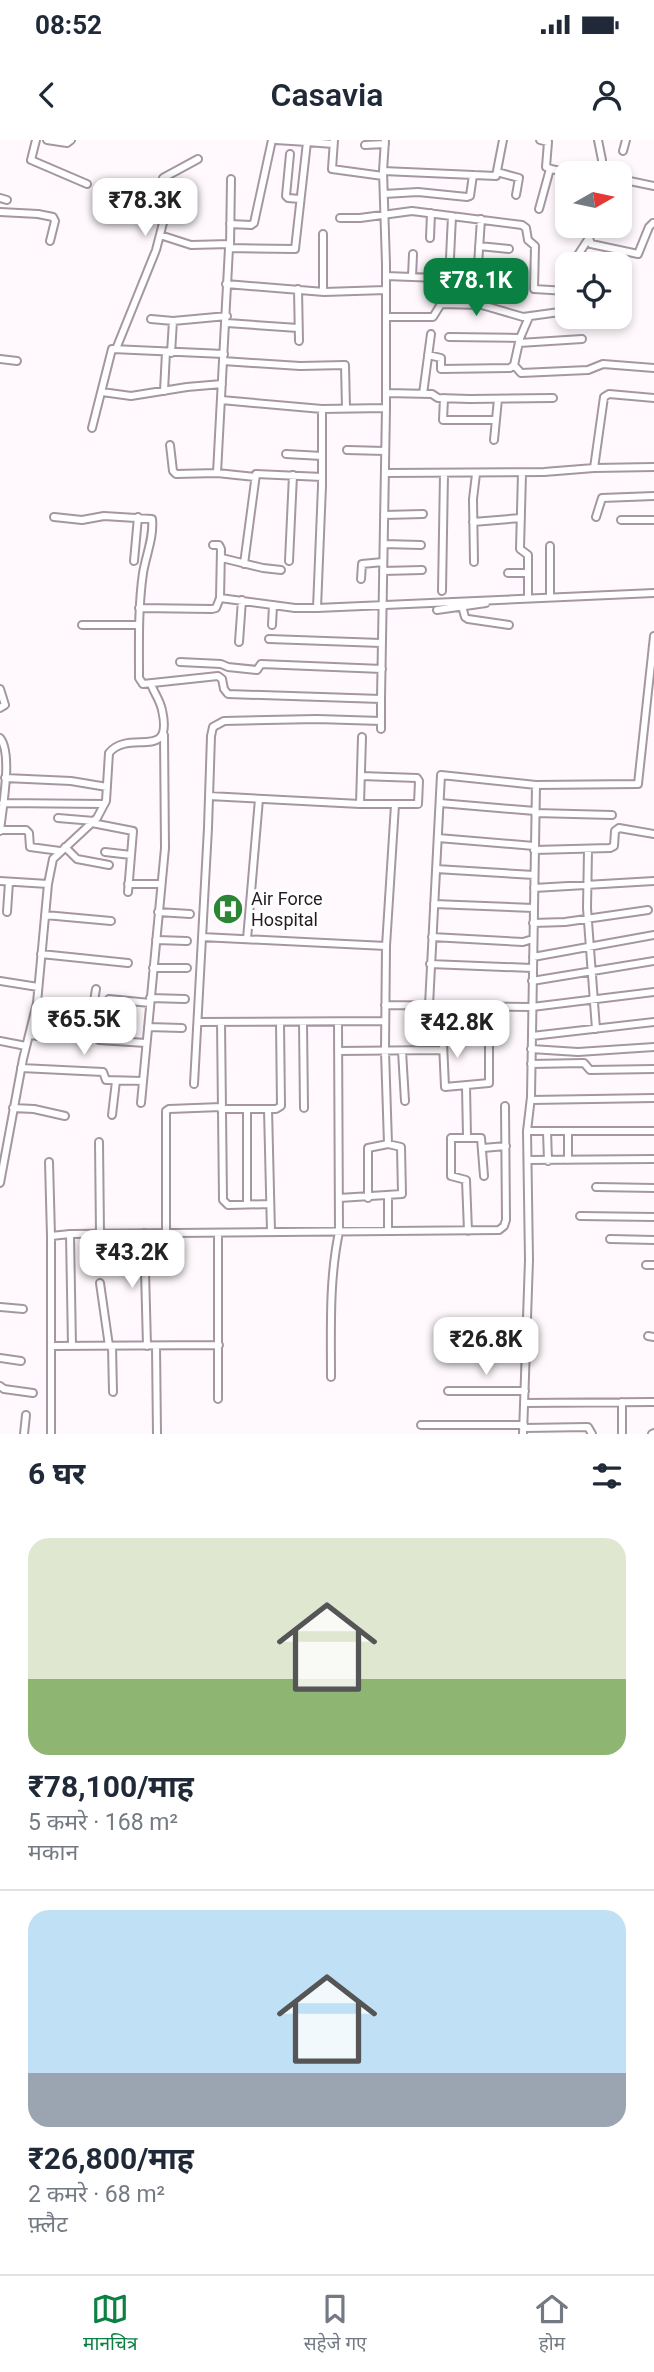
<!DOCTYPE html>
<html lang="hi">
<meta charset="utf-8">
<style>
body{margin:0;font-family:Roboto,"Noto Sans Devanagari",sans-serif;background:#f2f2f3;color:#1f2937;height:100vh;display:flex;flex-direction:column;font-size:26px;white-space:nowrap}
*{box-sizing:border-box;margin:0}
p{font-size:23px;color:#747a83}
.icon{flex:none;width:38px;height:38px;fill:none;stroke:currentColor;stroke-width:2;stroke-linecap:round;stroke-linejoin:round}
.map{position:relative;height:1294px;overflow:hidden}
.details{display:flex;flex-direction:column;background:#fff;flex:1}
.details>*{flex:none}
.needle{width:46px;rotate:81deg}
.fabs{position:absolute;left:555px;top:21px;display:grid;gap:14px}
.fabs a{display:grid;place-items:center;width:77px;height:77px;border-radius:14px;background:#fff;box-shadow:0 4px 10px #0003;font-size:35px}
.price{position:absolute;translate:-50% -60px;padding:0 16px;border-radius:14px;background:#fff;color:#222;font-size:23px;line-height:46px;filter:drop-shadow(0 2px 4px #0008)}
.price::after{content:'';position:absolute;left:50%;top:42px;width:21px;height:16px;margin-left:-10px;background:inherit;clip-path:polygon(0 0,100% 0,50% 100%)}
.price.selected{background:#0b8043;color:#fff}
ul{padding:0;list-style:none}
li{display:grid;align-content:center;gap:14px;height:371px;padding:0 28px}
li+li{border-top:2px solid #e0e1e3}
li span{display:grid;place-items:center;height:217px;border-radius:21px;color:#555}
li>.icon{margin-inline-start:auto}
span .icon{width:126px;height:126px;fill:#fffc;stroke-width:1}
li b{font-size:30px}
h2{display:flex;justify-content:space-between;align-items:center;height:84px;padding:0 28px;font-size:30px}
.status{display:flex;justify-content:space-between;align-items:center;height:49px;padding:0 35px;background:#fff;direction:ltr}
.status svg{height:19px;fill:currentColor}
header{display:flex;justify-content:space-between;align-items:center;height:91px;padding:0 28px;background:#fff;font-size:32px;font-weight:600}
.dock{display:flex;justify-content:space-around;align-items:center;height:98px;border-top:2px solid #e0e1e3;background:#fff;font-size:19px;color:#747a83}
.dock a{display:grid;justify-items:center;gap:4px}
.dock .selected{color:#0b8043}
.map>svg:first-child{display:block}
</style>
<div class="status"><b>08:52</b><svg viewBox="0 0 49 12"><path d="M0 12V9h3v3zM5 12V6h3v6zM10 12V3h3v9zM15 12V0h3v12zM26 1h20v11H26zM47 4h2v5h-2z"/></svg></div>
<header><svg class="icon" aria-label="back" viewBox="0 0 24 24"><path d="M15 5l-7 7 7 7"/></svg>Casavia<svg class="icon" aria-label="person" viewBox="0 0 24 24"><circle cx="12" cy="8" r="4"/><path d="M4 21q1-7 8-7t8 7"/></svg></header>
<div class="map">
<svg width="654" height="1294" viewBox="0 0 654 1294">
<rect width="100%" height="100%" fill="#fff9fd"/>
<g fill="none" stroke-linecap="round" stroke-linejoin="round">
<g stroke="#a497a1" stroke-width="10">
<path id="minor" d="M36,0L31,20L87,44
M47,0L67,3L71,0
M276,0L307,2
M334,0L332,29L383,36
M540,0L548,2L546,27C558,33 565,29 577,29C583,28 590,32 596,33
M598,0L602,20L601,33
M365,5L385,4
M623,11L626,0
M290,14L286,56L288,58L300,59
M383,31L496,36L503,0
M497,32L519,38L516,55
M620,39L654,46
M384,54L418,52L467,57L470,56L473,35
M0,58L7,60
M539,69L550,29
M0,72L38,74L53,77L55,81L50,101
M340,78H360L412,71L522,85L526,88L528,100L535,106L534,149L567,151
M230,84L251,85L254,83L272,0
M591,86L589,98L591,104L638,114L649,87L653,83
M160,95L191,105L230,104
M430,98L431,73
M479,106L509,109
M230,107L231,39
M577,124L578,115L589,98
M478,125L481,79
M386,136L465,139
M412,137L413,114
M449,139L452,76
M226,144L324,152L386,150
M298,149L299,201
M323,152V94
M386,177H433L441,164L482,165L523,177L567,171
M151,179L173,181L227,176
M227,183L298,188
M449,197L520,198
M519,203L582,199
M116,209L156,110L171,52L163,38L198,19
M171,213L173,181
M428,215L441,218V229L510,228L514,225L520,198L529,177
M0,219L17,221
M223,221L300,226L345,225L346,268
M514,225L521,233L588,230L603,224L654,228
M164,251L166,212
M102,252L131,256L187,247L222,244
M386,253L432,254L438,258L470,259L553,258
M423,254L431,194
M444,258L443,280H496
M221,260L322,269L386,268
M92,288L112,209L224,214
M494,300L498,259
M170,305L173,331L176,334L217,333L255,337
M347,310L385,311
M286,314L322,316
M594,328L604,257L609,254L654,258
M217,333L229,108L295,109L307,2L333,4
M385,333L544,332L594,328L654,327
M522,333L520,409L528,415V457
M384,375L423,374
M54,377L82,380L104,376L152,379C154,397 146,415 143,433C138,468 139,503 139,538L143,544L218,536L222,539L224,549L228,554L381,559L386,268V124L383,31L385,0
M596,377L602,358L654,356
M621,380H654
M473,382L521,378
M384,404L421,405
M213,405H219L221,409L220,458
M550,406V456
M222,418L263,428L281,430
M134,421L138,377
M289,421L293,335
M474,422L473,359L476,334
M244,424L256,334L322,337
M383,431L422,430
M508,433H528
M361,439L362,424L383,422
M442,451L444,334
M462,466L465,477L468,479L509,485
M139,468L212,469L216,468L220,458L295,468H317L654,453
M317,468L322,346V269
M437,470L486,463
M82,485H138
M272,485L273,465
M269,499L381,503
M239,502L242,460
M180,522L221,524L228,527L257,530L261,524L382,529
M0,549L5,565L0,568
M381,589V559
M0,598C13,613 2,670 0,691
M5,638L71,641L107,647
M209,656L360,664H418L419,641L417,638L361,636
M3,663L104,664
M440,663L535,671
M360,664L362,597
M535,673L612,675
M58,678L94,681
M92,683L133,691L128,752
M0,690H26L29,693L30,707L60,711
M438,698L534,706
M65,707L77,719L109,725
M534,710L610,708L614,706L615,691L619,688L654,694
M588,710L587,768L596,889
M105,712L131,715
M436,729L534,735
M0,741L48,744
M128,744H161
M534,748L654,741
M434,764L533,768
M7,772L9,742
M158,772L190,774
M45,775L111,781
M533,783L565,782L648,770
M202,797L386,806
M432,797L523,802L533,799
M247,799L259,659
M156,800L187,801
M41,814L128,823
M533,817L654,795
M430,824L532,828
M153,828H187
M0,841L38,847
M532,841L654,821
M150,858L185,859
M109,859L150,863
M385,865L532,867
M429,865L441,635L536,645L638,644L654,496
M532,867L654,852
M35,872L89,875L92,873L96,849
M424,880L482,881L487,884L489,889V943L445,947L442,881
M198,882L385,881
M221,882L223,1060L228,1065L270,1064
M303,882L304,968
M148,887L182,888
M29,895L59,898L94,896
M532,896L654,882
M99,900L146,903
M116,900L117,885
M0,901L26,906
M531,909L578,912L654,907
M338,911L443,910
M402,911L405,961
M531,924L584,923L590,930L654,929
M21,928L103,932L106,940L143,941
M194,944L208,688L211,596L213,587L224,581L317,579L381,581
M466,946L467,997
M531,960L654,958
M141,963L165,708L164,595
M13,968L34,969L65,976
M221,969H276L281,966L280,882
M247,969V1064
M268,969L271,1092
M112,975L116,941
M527,991H654
M547,991L548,1021
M568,991V1020
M99,1002L100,1094
M388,1004L385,911L386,806L395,665
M483,1008L506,1006
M528,1020L654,1019
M49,1022L51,1096
M0,1043L23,919L37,863L48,744L53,719L97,678L106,661L109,613C129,588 174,623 162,570C160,560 154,553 151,544
M596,1047L654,1048
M339,1058L402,1054L401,1007L388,1004L368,1008V1058
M580,1076L654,1077
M388,1091V1056
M468,1091L466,1040L451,1036V998H481L484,1036
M144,1093L147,1206
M166,1093V971L169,969L221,967
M218,1093V1259
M70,1094L72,1206
M610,1099L654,1100
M646,1125H654
M100,1143L109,1206
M0,1167L23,1169
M648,1196L654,1197
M51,1206L219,1205
M112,1206L113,1252
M156,1206L157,1294
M459,1216H526
M0,1218L21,1221
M331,1237C331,1188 329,1140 339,1092L338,882
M0,1246L4,1249L33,1253
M448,1251H525
M524,1263L654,1262
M421,1285H524
M524,1288L588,1287L592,1294
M24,1294L26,1275
M51,1294V1096L70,1094L499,1090L504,1086L506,1080L505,966
M523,1294L529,1120L527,991L531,957L536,645
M622,1294V1262
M652,1294L654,1293"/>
</g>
<use href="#minor" stroke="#fff" stroke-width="6"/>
</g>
<defs>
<g id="hospital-disc" transform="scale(1.575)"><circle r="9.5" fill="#2c8535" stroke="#fff"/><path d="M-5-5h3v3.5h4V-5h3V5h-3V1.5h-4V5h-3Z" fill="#fff"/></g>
</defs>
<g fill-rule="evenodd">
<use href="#hospital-disc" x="228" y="769"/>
</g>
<g text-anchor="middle" stroke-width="6" stroke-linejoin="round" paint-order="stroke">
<g font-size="18" fill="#221d21" stroke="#fff" text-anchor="start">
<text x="251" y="765">Air Force<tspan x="251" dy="21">Hospital</tspan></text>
</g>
</g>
</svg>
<div class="fabs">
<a><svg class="needle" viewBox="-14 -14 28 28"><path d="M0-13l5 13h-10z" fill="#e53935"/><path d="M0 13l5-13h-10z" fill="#747a83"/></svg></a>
<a><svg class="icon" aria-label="locate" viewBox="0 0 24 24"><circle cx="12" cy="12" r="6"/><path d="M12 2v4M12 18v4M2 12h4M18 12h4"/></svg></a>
</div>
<b class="price" style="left:145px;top:98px">₹78.3K</b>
<b class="price selected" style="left:476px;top:178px">₹78.1K</b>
<b class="price" style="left:84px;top:917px">₹65.5K</b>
<b class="price" style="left:457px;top:920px">₹42.8K</b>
<b class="price" style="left:132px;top:1150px">₹43.2K</b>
<b class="price" style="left:486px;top:1237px">₹26.8K</b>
</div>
<section class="details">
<h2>6 घर<svg class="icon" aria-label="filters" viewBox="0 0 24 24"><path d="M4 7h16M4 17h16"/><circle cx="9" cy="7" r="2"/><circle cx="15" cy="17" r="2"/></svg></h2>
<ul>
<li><span style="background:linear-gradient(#dfe7d0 65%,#8fb573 0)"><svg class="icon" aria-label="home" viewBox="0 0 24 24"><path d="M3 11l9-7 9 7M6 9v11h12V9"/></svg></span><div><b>₹78,100/माह</b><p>5 कमरे · 168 m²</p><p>मकान</p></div></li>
<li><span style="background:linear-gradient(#bfe0f5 75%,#9aa5b1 0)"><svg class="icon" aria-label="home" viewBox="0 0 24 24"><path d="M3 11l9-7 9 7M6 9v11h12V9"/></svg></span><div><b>₹26,800/माह</b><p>2 कमरे · 68 m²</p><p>फ़्लैट</p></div></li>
</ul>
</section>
<nav class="dock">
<a class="selected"><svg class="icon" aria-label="map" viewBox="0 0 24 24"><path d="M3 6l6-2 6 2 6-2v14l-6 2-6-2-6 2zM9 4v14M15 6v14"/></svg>मानचित्र</a>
<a><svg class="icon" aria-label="saved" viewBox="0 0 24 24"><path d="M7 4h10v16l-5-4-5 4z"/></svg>सहेजे गए</a>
<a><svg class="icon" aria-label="home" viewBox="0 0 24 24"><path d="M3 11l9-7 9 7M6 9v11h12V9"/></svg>होम</a>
</nav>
